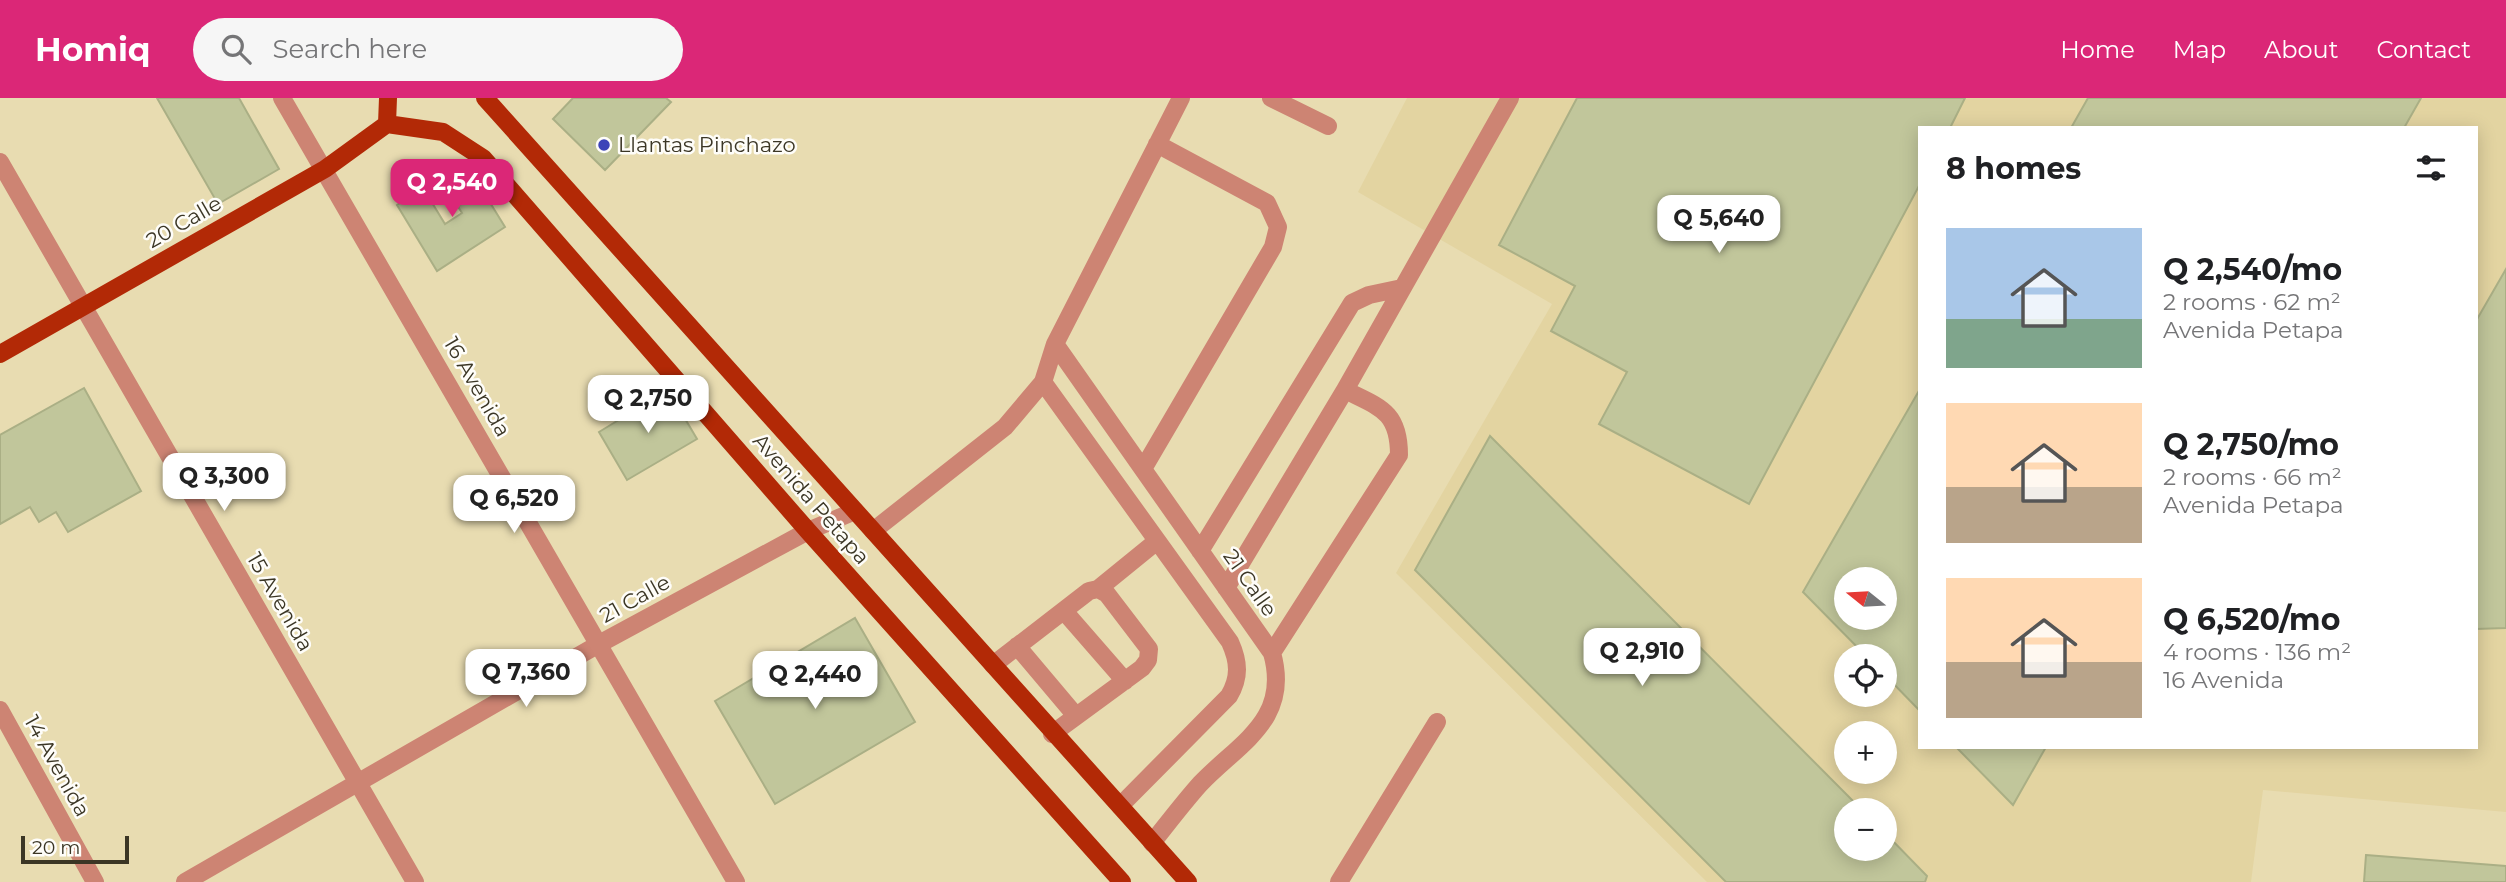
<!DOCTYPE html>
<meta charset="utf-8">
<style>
body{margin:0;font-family:Montserrat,sans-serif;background:#f6f6f6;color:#202124;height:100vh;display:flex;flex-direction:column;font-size:26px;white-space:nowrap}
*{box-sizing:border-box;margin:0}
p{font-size:23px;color:#757577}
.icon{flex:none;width:38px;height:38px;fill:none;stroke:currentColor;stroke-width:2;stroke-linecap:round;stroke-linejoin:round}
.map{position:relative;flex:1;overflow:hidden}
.panel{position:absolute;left:1918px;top:28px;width:560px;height:623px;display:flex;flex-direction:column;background:#fff;border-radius:0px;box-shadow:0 4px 18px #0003}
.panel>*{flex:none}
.needle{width:46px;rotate:288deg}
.fabs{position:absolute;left:1834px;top:469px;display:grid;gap:14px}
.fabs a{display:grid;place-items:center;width:63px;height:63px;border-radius:50%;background:#fff;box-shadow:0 4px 18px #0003;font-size:35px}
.scale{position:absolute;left:21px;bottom:18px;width:108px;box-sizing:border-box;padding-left:7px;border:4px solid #3b3625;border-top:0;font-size:19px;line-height:24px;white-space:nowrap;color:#3b3625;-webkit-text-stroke:5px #fefdf9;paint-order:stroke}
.price{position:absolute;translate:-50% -60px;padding:0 16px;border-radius:14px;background:#fff;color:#222;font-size:23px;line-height:46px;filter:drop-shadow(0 2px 4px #0008)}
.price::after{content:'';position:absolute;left:50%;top:42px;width:21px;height:16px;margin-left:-10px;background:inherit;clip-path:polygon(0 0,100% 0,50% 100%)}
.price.current{background:#db2777;color:#fff}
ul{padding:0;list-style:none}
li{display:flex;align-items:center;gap:21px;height:175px;padding:0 28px}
li span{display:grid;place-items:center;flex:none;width:196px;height:140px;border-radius:0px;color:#555}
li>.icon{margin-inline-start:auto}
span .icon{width:84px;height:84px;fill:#fffc;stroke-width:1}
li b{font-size:30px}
h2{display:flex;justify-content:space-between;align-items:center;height:84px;padding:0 28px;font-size:30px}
header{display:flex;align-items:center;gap:42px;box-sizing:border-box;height:98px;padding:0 35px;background:#db2777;color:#fff}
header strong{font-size:33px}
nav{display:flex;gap:38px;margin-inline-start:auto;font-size:24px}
.search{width:490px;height:63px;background:#f6f6f6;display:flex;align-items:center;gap:18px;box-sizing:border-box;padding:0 24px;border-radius:38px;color:#757577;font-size:26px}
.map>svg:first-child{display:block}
</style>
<header>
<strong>Homiq</strong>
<div class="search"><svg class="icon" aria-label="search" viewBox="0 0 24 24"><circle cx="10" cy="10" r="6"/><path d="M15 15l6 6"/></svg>Search here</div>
<nav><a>Home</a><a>Map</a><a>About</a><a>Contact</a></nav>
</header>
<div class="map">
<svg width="2506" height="784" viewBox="0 0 2506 784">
<rect width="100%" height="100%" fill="#e8dcb1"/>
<path fill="#e3d4a1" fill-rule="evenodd" d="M1407,0H2506V714L2263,692L2251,784H1707L1396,475L1552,206L1358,94ZM1920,30H2476V649H1920ZM1846,481H1885V520H1846ZM1846,558H1885V597H1846ZM1846,635H1885V674H1846ZM1846,712H1885V751H1846Z"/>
<path fill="#c1c69b" stroke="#aaaf85" stroke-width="2" fill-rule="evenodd" d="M157,0H239L279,71L218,106Z
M573,0H666L671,4L605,72L553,21Z
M1577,0H1965L1950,30H1920V86L1749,406L1599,326L1627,274L1551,233L1575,188L1499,147Z
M2088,0H2421L2404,30H2071Z
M465,64L505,129L437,173L397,107L423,90L445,126L462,115L440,80Z
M2506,171V530L2476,531V223Z
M84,290L141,393L68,434L56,414L39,424L30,409L0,426V337Z
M1920,291V613L1885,577V558H1866L1803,494ZM1846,481H1885V520H1846Z
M668,292L697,341L627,382L599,334Z
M1490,338L1862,712H1846V751H1885V735L1927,778L1925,784H1726L1415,472Z
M855,520L915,624L775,706L715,603Z
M1956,649H2046L2013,707Z
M2366,757L2506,768V784H2364Z"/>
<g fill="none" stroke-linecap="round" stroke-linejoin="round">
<path stroke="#cd8473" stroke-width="18" d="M1271,0L1328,28
M1055,246L1272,555C1291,622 1239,645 1200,686C1183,705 1168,725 1152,745
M1345,292L1510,0
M1143,371L1273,149L1278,129L1267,105L1157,46
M873,433L1005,329L1043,284
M1200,453L1352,205L1369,197L1402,190
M1226,490L1345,292C1379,309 1399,313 1399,357L1272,555
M1098,491L1157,443
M1064,513L1125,583
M1017,548L1076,618
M993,567L1089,493L1098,491L1107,496L1149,551L1148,562L1142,570L1052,636
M1120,708L1229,598C1240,579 1239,564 1230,544L1043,284L1055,246L1181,0
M1339,784L1437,624"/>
<path stroke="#cd8473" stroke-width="18" d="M282,0L736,784
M0,64L415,784
M0,612L95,784
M185,784L599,546L808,433L855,413"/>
<path stroke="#b22906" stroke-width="18" d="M485,0L1188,784
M387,26L443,34L483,60L808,433L1122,784
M387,26L388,0
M0,256L325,71L387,26"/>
</g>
<circle fill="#3c44b8" stroke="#fefdf9" stroke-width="2.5" cx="604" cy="47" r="7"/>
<g text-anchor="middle" stroke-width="5" stroke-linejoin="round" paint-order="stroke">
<g font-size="21" fill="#3b3625" stroke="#fefdf9" text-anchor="start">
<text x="618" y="54">Llantas Pinchazo</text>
</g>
<g font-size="21" fill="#3b3625" stroke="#fefdf9">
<text transform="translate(184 124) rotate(-30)" y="7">20 Calle</text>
<text transform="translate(477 289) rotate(60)" y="7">16 Avenida</text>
<text transform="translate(811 401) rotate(49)" y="7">Avenida Petapa</text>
<text transform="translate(1250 485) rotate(55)" y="7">21 Calle</text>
<text transform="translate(635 501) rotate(-29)" y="7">21 Calle</text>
<text transform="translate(280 504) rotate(60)" y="7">15 Avenida</text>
<text transform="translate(57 668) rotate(61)" y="7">14 Avenida</text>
</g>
</g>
</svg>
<div class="fabs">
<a><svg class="needle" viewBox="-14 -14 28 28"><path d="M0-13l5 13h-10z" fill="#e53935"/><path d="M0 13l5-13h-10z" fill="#757577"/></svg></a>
<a><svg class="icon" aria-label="locate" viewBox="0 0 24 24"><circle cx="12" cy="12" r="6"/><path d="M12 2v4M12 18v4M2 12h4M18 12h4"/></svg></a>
<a>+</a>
<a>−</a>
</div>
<div class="scale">20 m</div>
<b class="price current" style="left:452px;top:121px">Q 2,540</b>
<b class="price" style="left:1719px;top:157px">Q 5,640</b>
<b class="price" style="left:648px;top:337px">Q 2,750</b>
<b class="price" style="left:224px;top:415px">Q 3,300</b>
<b class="price" style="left:514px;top:437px">Q 6,520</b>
<b class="price" style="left:1642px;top:590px">Q 2,910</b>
<b class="price" style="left:526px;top:611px">Q 7,360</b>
<b class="price" style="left:815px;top:613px">Q 2,440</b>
<section class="panel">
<h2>8 homes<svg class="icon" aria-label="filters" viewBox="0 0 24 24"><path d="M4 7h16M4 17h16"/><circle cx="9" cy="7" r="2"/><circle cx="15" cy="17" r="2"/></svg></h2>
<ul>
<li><span style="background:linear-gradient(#a9c7e8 65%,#7fa58c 0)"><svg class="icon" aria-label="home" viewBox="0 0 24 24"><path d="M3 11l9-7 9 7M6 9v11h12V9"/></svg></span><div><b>Q 2,540/mo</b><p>2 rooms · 62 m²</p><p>Avenida Petapa</p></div></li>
<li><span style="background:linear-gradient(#ffd9b3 60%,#b9a48a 0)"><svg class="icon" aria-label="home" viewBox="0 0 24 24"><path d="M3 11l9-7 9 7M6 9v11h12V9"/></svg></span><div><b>Q 2,750/mo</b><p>2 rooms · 66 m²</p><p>Avenida Petapa</p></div></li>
<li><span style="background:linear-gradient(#ffd9b3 60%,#b9a48a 0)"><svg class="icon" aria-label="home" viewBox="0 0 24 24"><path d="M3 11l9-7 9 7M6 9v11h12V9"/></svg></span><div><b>Q 6,520/mo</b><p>4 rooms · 136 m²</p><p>16 Avenida</p></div></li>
</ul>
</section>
</div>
